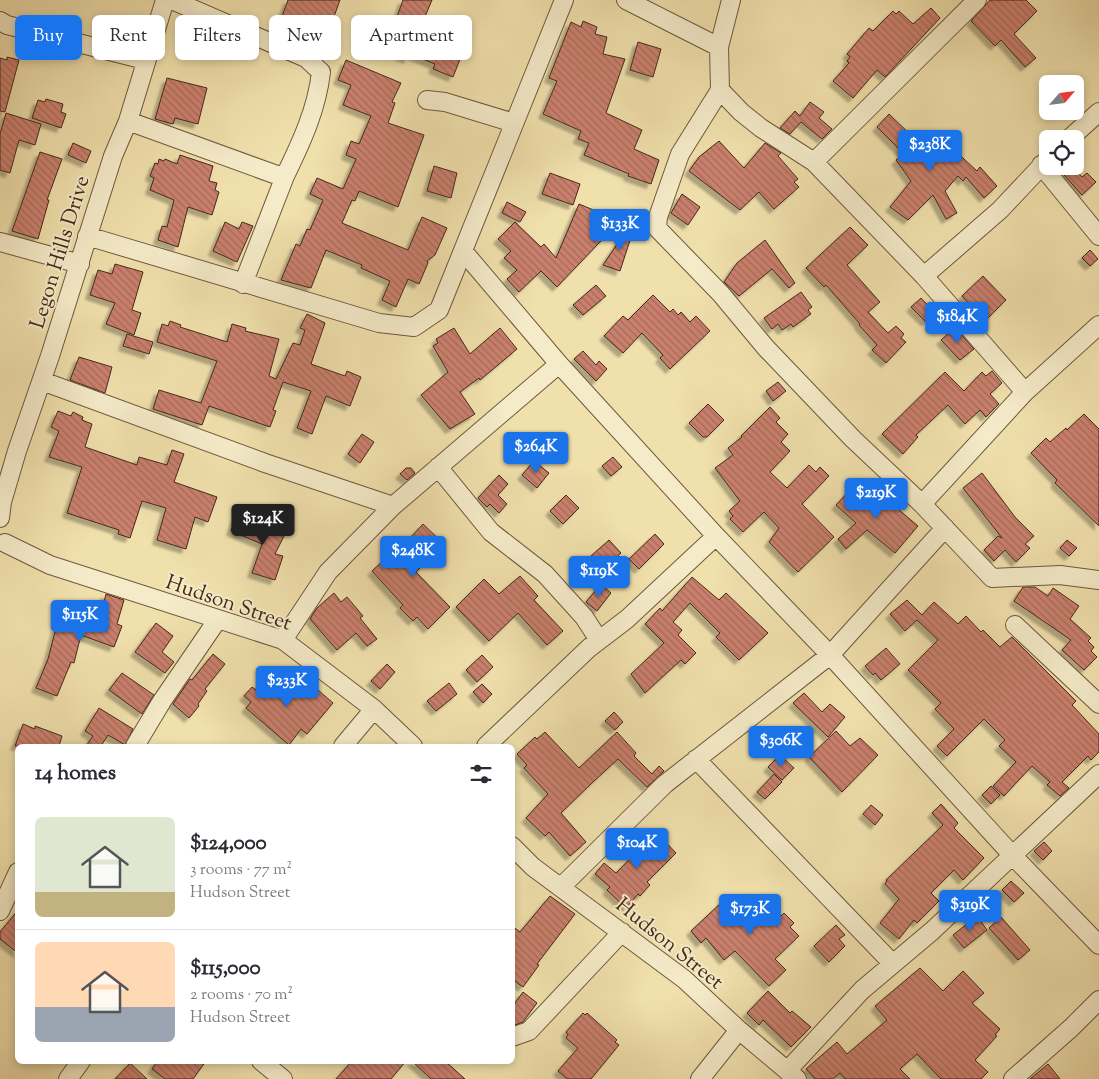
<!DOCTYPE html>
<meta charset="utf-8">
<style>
body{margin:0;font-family:"Sorts Mill Goudy",serif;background:#f2f2f3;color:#2b2b33;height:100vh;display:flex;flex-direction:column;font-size:19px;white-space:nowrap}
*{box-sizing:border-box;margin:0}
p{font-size:16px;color:#7c7c81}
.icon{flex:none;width:28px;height:28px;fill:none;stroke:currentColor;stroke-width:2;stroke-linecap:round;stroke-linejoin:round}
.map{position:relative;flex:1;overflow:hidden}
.drawer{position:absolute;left:15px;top:744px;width:500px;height:320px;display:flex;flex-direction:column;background:#fff;border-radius:8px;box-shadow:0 2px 8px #0003}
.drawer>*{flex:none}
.top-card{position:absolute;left:15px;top:15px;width:500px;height:45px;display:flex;gap:10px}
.needle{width:32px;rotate:62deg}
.buttons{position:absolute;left:1039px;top:75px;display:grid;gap:10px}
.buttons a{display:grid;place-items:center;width:45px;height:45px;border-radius:8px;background:#fff;box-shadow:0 2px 8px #0003;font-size:25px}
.price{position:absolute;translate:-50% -42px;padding:0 11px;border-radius:5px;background:#1a73e8;color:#fff;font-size:16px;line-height:32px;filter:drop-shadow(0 1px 2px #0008)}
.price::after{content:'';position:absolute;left:50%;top:30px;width:15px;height:11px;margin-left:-8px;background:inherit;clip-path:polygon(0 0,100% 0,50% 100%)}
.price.on{background:#222;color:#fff}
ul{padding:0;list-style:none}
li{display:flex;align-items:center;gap:15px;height:125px;padding:0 20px}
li+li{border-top:1px solid #e1e1e2}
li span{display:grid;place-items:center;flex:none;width:140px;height:100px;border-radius:8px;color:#555}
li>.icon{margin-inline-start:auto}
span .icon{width:60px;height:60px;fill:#fffc;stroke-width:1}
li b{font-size:21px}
h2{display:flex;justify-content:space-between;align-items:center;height:60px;padding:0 20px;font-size:21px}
.tag{padding:0 18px;border-radius:8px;background:#fff;box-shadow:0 2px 8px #0003;font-size:18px;line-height:45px}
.tag.on{background:#1a73e8;color:#fff}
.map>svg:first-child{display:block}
</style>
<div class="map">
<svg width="1099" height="1079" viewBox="0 0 1099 1079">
<defs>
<pattern id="building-back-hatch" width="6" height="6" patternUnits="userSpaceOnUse" patternTransform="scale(1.25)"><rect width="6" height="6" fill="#ca806e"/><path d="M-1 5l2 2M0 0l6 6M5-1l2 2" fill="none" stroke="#a66959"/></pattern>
<filter id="shadow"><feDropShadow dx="-4.5" dy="4.5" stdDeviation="1" flood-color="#0004"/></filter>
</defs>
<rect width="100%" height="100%" fill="#f0e0ac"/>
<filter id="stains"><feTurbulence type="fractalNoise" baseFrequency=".004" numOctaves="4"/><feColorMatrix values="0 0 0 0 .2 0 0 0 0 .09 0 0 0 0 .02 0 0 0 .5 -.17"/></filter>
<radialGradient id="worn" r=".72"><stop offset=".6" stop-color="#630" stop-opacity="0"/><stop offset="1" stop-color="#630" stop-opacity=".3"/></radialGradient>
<path fill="url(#building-back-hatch)" stroke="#442918" filter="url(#shadow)" d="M288,0H340L322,50L305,43V46L276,33Z
M403,0H432L421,26L466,44L453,77L433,69L435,64L410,54L408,59L381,47L393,16L397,17Z
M990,0H1026L1037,11L1014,34L1036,58L1025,67L1001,40L995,46L971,21Z
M931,8L940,18L885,77L877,70L853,98L833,81L849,63L847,61L850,57L847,54L869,28L873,31L893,11L896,14L899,11L913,24Z
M583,21L597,27L595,34L607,37L603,54L625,59L606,113L642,130L634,149L659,160L651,184L628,176L629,174L584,155L589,143L578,139L581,131L543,114L557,81L549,78L571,22L581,27Z
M638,42L661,49L653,77L630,70Z
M7,57L19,60L5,112L0,111V58L7,60Z
M346,60L401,83L392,102L395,103L388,123L424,135L398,207L359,191L355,201L352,200L342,223L408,250L422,217L447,228L435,255L427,261L428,263L419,284L408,279L396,307L382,300L390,281L361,268L362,265L326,250L311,288L281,280L296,244L300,246L307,229L310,230L323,200L310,194L317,178L343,189L356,159L346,155L351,141L359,144L371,116L343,105L351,85L338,80Z
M167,78L207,88L198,124L175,118L173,124L155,119Z
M46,99L63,104L61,112L66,114L61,128L32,118L38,100L45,102Z
M810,102L824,112L819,118L832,129L822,139L801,122L790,134L780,128L795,111L800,116Z
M6,113L41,124L35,145L19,140L10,173L0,170V134Z
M889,114L913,137L917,133L941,155L950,146L977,171L980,167L997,186L984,198L966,177L963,181L958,176L945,191L957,213L946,219L933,195L908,220L890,207L911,181L896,160L904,154L877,127Z
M719,141L744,168L765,143L781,153L778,156L798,179L794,182L799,187L774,209L759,192L740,210L689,171L699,157Z
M73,143L91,151L86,163L68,155Z
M40,152L62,159L47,200H49L38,239L12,231Z
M180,155L213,166L209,181L217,183L215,190L219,192L212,215L188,207L178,247L158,240L162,226L167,227L174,200L150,190L154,178L150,176L155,163L158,164L159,159L164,161L165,159L177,164Z
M434,166L457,173L451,198L427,191Z
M1056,166H1072L1082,177L1087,173L1096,182L1082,195Z
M550,173L580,184L573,205L542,194Z
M682,194L700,207L688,225L671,213Z
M507,202L526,212L520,222L502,213Z
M579,204L620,221L557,287L541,271L519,292L507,279L517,270L504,258L511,251L498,239L515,222L541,247L544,244L556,258Z
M225,222L239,229L242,222L253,226L237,262L213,251Z
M630,225L634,228L620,271L603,265Z
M850,227L868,245L847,265L880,302L868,312L888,333L896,326L904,334L901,338L906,342L886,363L872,350L877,345L859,325L860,324L826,285L824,287L806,268Z
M765,240L795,283L789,288L772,269L739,296L724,282L737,263Z
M1090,250L1098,259L1090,266L1082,258Z
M115,264L143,272L132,310L141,313L134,335L106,324L115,303L90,295L98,270L112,274Z
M983,276L1006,300L985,321L962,296Z
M596,285L606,296L583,315L573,305Z
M801,292L812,307L808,310L811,314L793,327L791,324L782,330L778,324L772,329L764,318Z
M653,295L670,312L673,309L678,315L681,312L690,322L696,316L710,331L670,369L660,358L663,355L642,333L623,353L604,336L623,316L628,320Z
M921,298L935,313L926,322L911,307Z
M307,314L325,323L311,364L345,376L347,371L361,377L350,406L326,396L312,434L297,428L311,391L283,382L273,410L276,411L270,427L209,406L202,425L153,409L159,390L201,403L217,361L157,342L162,324L168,326L170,321L181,325L180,327L227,342L232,324L246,328L245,331L279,339L269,376L276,379L293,343L300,345L305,330L300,328Z
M454,328L470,354L500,328L517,349L480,380L479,378L460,392L475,414L450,429L421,395L448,372L433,346L438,343L436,339Z
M955,328L974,349L960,360L941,340Z
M127,334L153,342L149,354L123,346Z
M583,351L596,365L599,361L607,369L596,381L574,359Z
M79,357L112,367L105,393L70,380Z
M992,371L1002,383L990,394L999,404L986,417L980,410L965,424L948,405L916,435L918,437L903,454L882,434L945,372L964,391L982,372L986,376Z
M778,382L786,391L773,401L766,391Z
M708,404L724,420L707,437H703L689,423Z
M770,407L780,418L776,422L788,434L781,442L790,451L770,472L787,488L809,465L816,472L820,467L829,476L802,504L834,537L798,572L769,542L779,528L764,512L743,532L730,519L733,516L729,511L740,501L715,468L733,455L728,448L742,437L741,436Z
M58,411L71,416L73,412L83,417L82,420L92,424L85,447L137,465L139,457L167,465L172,450L184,454L174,482L217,497L208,522L195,517L186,549L157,540L166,508L142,501L130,538L118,534L119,530L67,513L82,467L49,457L59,431L51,427Z
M1084,414L1099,429V526L1055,483L1057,480L1031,453L1046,438L1050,442L1066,428L1067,430Z
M362,434L374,442L360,463L348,454Z
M613,457L622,467L611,476L602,466Z
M534,461L549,473L537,488L522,475Z
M406,468H411L415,473L407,480L400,474Z
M982,473L1015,517L1034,536L1025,544L1030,548L1016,562L1005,550L994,561L984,550L998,536L1002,538L963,488Z
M499,475L508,484L498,495L507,504L499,513L490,504L487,507L478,498Z
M852,488L860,494L862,492L873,502L884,489L896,499L892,504L918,526L895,553L867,530L846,549L838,539L856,523L836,505Z
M566,495L579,508L563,524L550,511Z
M236,517L257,526L259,522L285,534L275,554L283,556L275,580L252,573L262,544L231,531Z
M423,524L443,543L416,572L450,607L428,629L417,617L413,621L400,608L403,605L372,571L397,548L399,550Z
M655,534L664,544L639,569L629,559Z
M609,540L621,553L603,569L591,556Z
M1067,540L1077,548L1069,556L1060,548Z
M520,576L538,596L534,600L563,631L547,645L518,613L489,641L456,607L484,579L499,594Z
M692,577L719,600L726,593L768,633L739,660L716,637L720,633L690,603L673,622L682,630L678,635L696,653L685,664L681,660L645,693L631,674L664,643L645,624L660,608L662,611Z
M601,584L611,593L597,611L586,602Z
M1023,587H1035L1048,596L1053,588L1079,606L1070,619L1091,638L1088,641L1094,647L1091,651L1097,657L1084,670L1062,650L1071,640L1014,601Z
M334,593L341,602L347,597L363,616L360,618L377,639L367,646L356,633L337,650L310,619L317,608Z
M106,594L124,600L117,624L122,626L114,647L81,635L74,663L71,662L57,696L36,688L48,659L56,628L67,631L73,614L93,621L96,608L102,610Z
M907,600L922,615L934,602L958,624L966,616L981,632L983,630L1000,647L1012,637L1076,701L1072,705L1099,734V752L1091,760L1088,756L1062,782L1069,788L1060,796L1047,785L1050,782L1032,766L1004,796L993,786L1016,762L999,746L1005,740L984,719L947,756L937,746L954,729L935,709L941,703L908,670L938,640L917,620L905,631L890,614Z
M156,623L173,636L162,652L174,662L165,673L135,652Z
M886,648L900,664L881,680L875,673L873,675L865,666Z
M213,654L225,664L205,689L207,691L198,704L199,706L189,718L173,704L190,679L192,680Z
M482,655L493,667L477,682L466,670Z
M387,664L395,672L380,689L371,681Z
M271,672L297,698L310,683L333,703L307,734L301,729L289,745L246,708L251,702L244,696L252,687L256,690Z
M122,673L154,695L142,714L109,690Z
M449,683L457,694L436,711L427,701Z
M482,684L492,694L483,703L473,692Z
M804,693L822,712L830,704L845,717L828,737L793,703Z
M99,708L133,729L125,745L108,735L101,746H86L93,736L85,731Z
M614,712L623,722L615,730L605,721Z
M23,724L35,729V726L62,736L59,746H15Z
M836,731L850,746L860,738L878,755L842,792L809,757Z
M545,732L579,768L617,732L636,753L634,756L652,774L659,766L664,771L647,787L618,759L593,782L561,813L586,842L570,856L549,832L545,836L526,818L548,794L524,768L527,765L517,754L535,737L537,739Z
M780,755L794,768L782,780L768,767Z
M774,774L782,782L765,799L757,792Z
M991,786L1000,795L991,804L982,795Z
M941,804L958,823L954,828L984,858L963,880L954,870L931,893L939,901L917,923L914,920L899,939L880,923L899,899L885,884L887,881L886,880L943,825L932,813Z
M871,805L883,815L875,825L863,814Z
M656,832L676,853L647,882L650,885L640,896L638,894L626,908L607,890L610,887L595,874L604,863L616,873Z
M1044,842L1052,851L1043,860L1034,851Z
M1011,881L1024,893L1014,902L1002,890Z
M550,896L575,914L537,964L539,965L523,987L512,979V926L520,932Z
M760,896L780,917L784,913L794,923L790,927L799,936L775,959L786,970L769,986L735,951L724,960L706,938L701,943L691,931L723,901L739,917Z
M18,910V953L0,939V932Z
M977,916L987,930L964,948L953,935Z
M1001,917L1030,950L1018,960L989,928Z
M836,925L845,935L839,939L845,946L829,962L814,946Z
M920,968L943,991L963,971L984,993L972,1003L1000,1029L995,1035L997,1036L975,1060L988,1072L981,1079H941L917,1054L900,1069L910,1079H845L840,1073L833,1079H815L806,1069L837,1042L847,1054L887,1020L875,1006Z
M768,991L790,1013L792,1011L811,1027L791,1047L763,1020L759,1025L747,1013Z
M523,992L537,1003L523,1022L512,1026V1007Z
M583,1013L585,1015L587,1013L617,1040L615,1042L619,1045L591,1079H567L558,1071L578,1048L566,1038L568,1035L566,1032Z
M157,1061H206L193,1079H165L152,1069Z
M352,1061H406L391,1079H336Z
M412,1061H445L465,1079H431Z
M130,1063L147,1079H115Z
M1048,1064L1060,1079H1030Z"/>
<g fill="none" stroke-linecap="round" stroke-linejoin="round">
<g stroke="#6f573d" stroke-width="20">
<path id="street" d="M626,0L719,47
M731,0L719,47L720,90L741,112L761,128L814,162L924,276L1025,392
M0,21L7,25L145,60
M720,90L680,154L658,217L657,228L721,294L766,348L853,439L922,504L992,578L1060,575L1099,580
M427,100L445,102L514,123
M128,121L274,174L285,176C301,143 317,109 321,72L306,58L172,0
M1069,139L1099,112
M814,162L977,0
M1041,165L1099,236
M87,236L379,323L414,327L439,310L564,0
M0,242L80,264
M463,251L559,364L716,536L830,655L1013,856L1099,945
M924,276L1000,210L1048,159
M243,284L285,176
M42,381L265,463L393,506
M438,467L491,532L545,574L584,617L599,640
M922,504L1025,392L1099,325
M0,518L2,502L17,451L50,356L113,156L128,121L165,0
M5,543L50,565L283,640L374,709L413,746
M1015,625L1099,704
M283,640L328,572L393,506L559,364
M135,746L162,701L218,619
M343,746L374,709
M486,746L589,648L627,619L716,536
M696,759L893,964
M512,846L533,867L684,979L739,1030L797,1079
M561,887L665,784L830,655L945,528
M0,911L18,872
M512,1037L529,1031L622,932
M261,1061L283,1079
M787,1071L862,990L932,931L1099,774
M68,1079L81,1061
M700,1079L739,1030
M1013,1079L1071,1028L1099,1000"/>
</g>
<use href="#street" stroke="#f5ebc9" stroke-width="18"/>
</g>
<g text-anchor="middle" stroke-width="4" stroke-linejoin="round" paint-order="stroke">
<g font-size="21" fill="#442918" stroke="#f5ebc9">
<text transform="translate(59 252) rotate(-73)" y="7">Legon Hills Drive</text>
<text transform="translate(229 602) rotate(19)" y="7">Hudson Street</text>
<text transform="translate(670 943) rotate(39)" y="7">Hudson Street</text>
</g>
</g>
<rect width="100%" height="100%" filter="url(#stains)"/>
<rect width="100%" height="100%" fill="url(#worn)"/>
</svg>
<div class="buttons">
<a><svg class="needle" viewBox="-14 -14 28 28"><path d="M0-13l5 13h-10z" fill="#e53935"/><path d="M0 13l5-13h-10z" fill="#7c7c81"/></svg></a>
<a><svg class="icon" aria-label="locate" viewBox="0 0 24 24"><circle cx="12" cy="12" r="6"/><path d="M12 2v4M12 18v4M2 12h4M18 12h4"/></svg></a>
</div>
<b class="price" style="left:930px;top:172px">$238K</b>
<b class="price" style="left:620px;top:251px">$133K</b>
<b class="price" style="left:957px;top:344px">$184K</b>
<b class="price" style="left:536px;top:474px">$264K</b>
<b class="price" style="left:876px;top:520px">$219K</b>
<b class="price on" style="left:263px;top:546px">$124K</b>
<b class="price" style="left:413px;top:578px">$248K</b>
<b class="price" style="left:599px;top:598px">$119K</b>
<b class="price" style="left:80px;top:642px">$115K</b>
<b class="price" style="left:287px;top:708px">$233K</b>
<b class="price" style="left:781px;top:768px">$306K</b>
<b class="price" style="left:637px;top:870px">$104K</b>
<b class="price" style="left:970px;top:932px">$319K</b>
<b class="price" style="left:750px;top:936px">$173K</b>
<div class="top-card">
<a class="tag on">Buy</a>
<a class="tag">Rent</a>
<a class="tag">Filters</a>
<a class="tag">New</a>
<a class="tag">Apartment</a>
</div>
<section class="drawer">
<h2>14 homes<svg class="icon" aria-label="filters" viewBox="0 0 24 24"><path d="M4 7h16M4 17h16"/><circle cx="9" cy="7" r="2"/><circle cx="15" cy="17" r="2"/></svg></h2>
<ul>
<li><span style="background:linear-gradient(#dfe7d0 75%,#c2b280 0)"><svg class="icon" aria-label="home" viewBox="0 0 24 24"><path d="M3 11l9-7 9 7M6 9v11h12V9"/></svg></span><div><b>$124,000</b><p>3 rooms · 77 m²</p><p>Hudson Street</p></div></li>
<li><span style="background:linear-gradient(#ffd9b3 65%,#9aa5b1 0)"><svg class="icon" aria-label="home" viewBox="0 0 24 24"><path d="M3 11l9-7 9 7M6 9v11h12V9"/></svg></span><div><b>$115,000</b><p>2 rooms · 70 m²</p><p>Hudson Street</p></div></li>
</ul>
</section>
</div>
